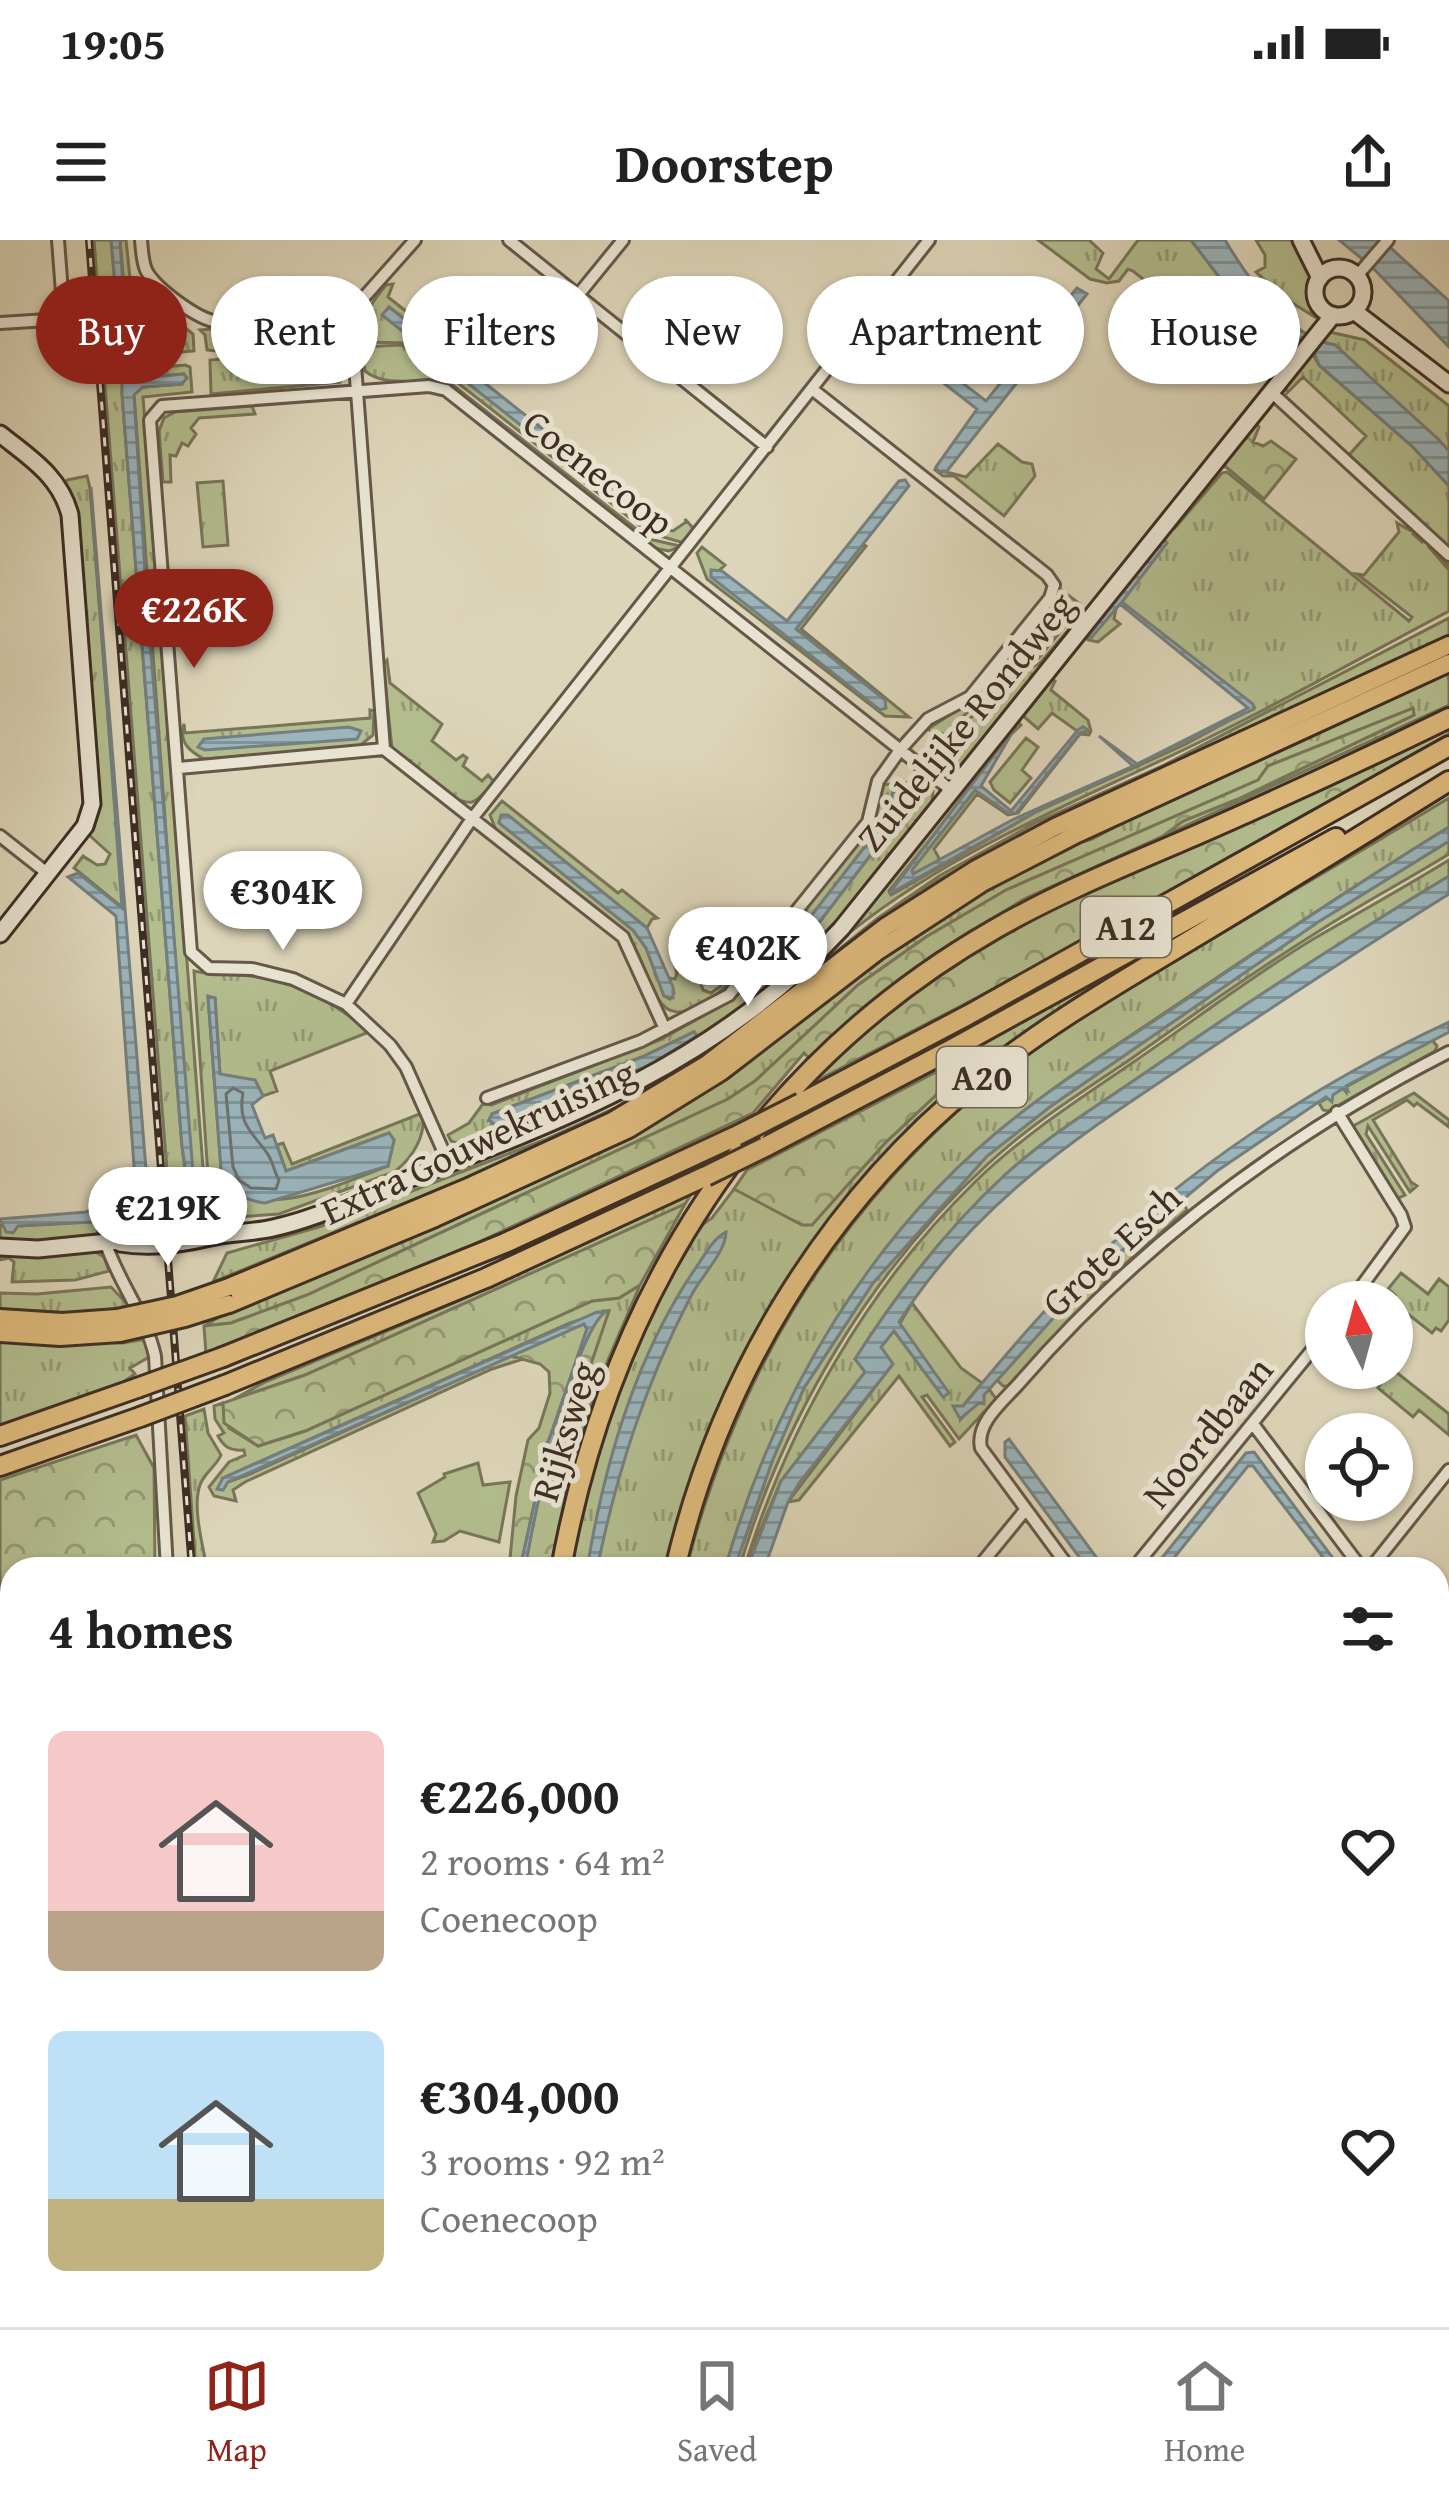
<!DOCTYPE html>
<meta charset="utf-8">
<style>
body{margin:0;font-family:"Gentium Book Plus",serif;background:#f2f2f2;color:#222;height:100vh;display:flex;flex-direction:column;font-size:45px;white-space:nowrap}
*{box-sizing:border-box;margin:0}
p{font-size:39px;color:#767676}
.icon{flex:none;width:66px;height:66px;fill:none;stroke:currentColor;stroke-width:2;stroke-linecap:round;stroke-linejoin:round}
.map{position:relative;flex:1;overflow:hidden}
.side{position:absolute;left:0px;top:1317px;width:1449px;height:771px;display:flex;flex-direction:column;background:#fff;border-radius:36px 36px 0 0;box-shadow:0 3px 9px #0004}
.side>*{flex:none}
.top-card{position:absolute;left:36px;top:36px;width:1377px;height:108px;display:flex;gap:24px}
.needle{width:78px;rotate:354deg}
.fabs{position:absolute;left:1305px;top:1041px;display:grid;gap:24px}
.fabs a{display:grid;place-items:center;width:108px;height:108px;border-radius:50%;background:#fff;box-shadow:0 3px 9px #0004;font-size:60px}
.price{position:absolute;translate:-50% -102px;padding:0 27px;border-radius:42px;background:#fff;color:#222;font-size:39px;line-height:78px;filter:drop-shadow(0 3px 6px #0008)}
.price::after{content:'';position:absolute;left:50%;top:72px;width:36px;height:27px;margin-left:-18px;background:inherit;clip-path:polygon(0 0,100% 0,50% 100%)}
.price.active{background:#8f2418;color:#fff}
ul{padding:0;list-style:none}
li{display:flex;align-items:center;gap:36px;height:300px;padding:0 48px}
li span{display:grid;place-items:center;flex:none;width:336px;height:240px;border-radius:18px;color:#555}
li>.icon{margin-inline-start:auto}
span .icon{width:144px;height:144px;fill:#fffc;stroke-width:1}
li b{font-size:51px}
h2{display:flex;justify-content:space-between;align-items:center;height:144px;padding:0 48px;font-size:51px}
.chip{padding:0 42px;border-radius:54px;background:#fff;box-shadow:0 3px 9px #0004;font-size:42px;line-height:108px}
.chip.active{background:#8f2418;color:#fff}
.status{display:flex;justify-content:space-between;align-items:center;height:84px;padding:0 60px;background:#fff;direction:ltr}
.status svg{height:33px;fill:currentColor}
header{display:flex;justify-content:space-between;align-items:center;height:156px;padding:0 48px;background:#fff;font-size:54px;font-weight:800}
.dock{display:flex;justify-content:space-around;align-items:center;height:168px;border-top:3px solid #e0e0e0;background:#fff;font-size:33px;color:#767676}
.dock a{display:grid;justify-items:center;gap:6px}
.dock .active{color:#8f2418}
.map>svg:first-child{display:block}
</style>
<div class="status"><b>19:05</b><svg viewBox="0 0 49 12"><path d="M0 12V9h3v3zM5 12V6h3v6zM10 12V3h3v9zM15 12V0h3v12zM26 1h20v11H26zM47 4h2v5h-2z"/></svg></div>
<header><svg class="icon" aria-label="menu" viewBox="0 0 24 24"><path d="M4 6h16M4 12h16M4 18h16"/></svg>Doorstep<svg class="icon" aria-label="share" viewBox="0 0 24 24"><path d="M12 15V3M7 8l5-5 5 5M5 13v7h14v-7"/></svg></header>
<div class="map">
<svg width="1449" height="2087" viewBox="0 0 1449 2087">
<defs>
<pattern id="grass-tufts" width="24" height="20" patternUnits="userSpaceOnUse" patternTransform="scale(3)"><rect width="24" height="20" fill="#b3bd8e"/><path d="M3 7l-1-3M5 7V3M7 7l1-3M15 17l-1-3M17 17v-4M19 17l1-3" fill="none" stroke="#939a74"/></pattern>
<pattern id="forest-crowns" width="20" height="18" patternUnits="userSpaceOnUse" patternTransform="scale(3)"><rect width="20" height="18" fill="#b3bd8e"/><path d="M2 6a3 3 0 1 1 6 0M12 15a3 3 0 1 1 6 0" fill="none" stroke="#939a74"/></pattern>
<pattern id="water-rules" width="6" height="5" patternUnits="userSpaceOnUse" patternTransform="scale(3)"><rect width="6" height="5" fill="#9ab5bc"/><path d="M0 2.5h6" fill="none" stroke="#7f9499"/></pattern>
</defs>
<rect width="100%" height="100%" fill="#ddd5b9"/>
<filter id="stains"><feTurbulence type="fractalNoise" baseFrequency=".00167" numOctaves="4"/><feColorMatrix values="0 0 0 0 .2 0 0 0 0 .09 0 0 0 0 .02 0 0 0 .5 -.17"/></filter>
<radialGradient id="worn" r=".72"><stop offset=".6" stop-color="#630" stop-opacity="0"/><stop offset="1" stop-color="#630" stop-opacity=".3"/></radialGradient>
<path fill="url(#grass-tufts)" stroke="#787659" stroke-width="3" fill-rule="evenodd" d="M94,0H111L121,109L180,96L133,98L128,93L120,0H126L130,38L143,54L135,62L139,65L144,55L193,94L194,111L103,119Z
M1038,0H1089L1103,13L1096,29L1109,39L1138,0H1191L1223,42L1291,94L1273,121L1236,113L1133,31L1128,29L1119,41L1107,43L1090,39Z
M1256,0H1299C1310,27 1316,49 1315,77L1286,59L1256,32L1265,27V15Z
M393,44L388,57L488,136L483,141L389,67L383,75L649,286L673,291L686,282L685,279L694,289L684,303L649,293L407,103L361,102C360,78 372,62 386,45Z
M323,79L340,88L344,101L217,111L207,110L205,95L200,90Z
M1325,91L1365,100L1449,166V211L1335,105L1317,100Z
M402,105L649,299L680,306L669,311L654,308L449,146C420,135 389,150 365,131L361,107Z
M339,109L346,110L347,128L340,142L211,154L210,120Z
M1310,109L1319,125L1412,206L1449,246V308L1349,215L1366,196L1303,137L1287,153L1285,142Z
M185,125L190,127L192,152L143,157L204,940L216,968L217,980L171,982L104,133ZM183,134L182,144L143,147L134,154L193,962H189L182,906L122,154L123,140Z
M252,166L255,174L199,178L191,188L196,194L188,206L182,203L176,216L170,215L171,242H163L159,191L164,178L175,172Z
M998,204L1022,222L1032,224L1035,236L1004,276L954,236H943L934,229L966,237Z
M1216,226L1221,229L1174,289L1222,233L1227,232L1409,381L1412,377L1357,334L1364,335L1399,292L1397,283L1411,291L1403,278L1413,289V294L1422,302L1424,299L1449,322V326L1428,306L1449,330V371C1349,424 1250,480 1147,527C1038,578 931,624 837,703L1017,481L1021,485L1002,503L958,565L889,651L891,655L1034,573L1186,504L1254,467L1121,362L1165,299L1117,364L1114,379L1120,384L1098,402L1088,400L1083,392Z
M87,236L90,248L123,668L74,628L83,616L97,625L105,624L110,614L88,594L96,577L98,564L65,247L67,240Z
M223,241L228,305L203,307L197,243Z
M863,304L866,306L801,389L909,477L885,476L707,339L697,313L702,307L725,325L712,337L880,470L885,460L796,389Z
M1060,349L1080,364V368L1038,419L1005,436L944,495L938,496L928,489L973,460L1014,407L1022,412L1063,361L1057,354Z
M1449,378V396L1054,578L920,650L725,803L664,844L564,898L213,1042L227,1013L319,987L544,900L628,862L711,812L878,678L939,636L1035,583L1164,525Z
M1069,389L1072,392L965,525L947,532L929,522L949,496L987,464L1007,440L1040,423Z
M387,420L390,443L442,484L432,501L456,520L463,515L467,518L463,526L482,541L488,535L494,542C487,549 481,559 472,562C453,566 405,521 392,508L383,424Z
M1449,429V465L1163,596L1183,581L1238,559L1414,475L1413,469L1268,526L1258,540L1006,650L926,697L858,745L755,841L728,859L307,1055L231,1083L204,1086L233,1069L476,967L927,683L1059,609L1092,599L1152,567Z
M1050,438L1055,441L1051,450L1088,480L1091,491L1089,495L1080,494L1018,573L1008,575L977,554L934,609L940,620L913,634L911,631L976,549L1008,573L1018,571L1080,493L1087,491L1083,487L1077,491L1052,473L1038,489L1022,475Z
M370,470L374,471L373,495L358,507L204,519C191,512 178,503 184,484L185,493L370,478Z
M1026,498L1038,507L1022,530L1031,538L1010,563L994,550L990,542Z
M919,535L933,551L932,565L844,678L793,727L724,780L642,835L472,909L451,901L448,895L469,883L485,861L491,865L660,800L733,759L873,585L882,545L911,542ZM908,554L907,567L796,713L779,731L773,727ZM694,792L697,796L647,826L489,880L492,874L642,817Z
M1449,558V587C1363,640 1280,695 1197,751C1127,799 1052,844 989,900C861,1013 772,1166 725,1329H686C735,1142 824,988 970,860C1036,802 1114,757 1190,712C1276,661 1363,610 1449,558Z
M502,561L618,653L622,650L657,678L652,679L647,688L565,623L500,583L633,690L646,708L664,756L670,759L674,753L669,738L675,739L677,733L672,715L685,735L699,738L703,750L711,753L722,745L756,700L761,704C743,727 710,774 677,772C650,771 646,716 628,698C589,660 540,627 497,593L490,575Z
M1449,601V614C1405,641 1359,665 1316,693C1252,733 1190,777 1128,821C1080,853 1031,884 989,923C871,1030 784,1177 739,1329H734L773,1219L804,1148L873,1043L987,916L1051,866L1318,682Z
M1449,620V636C1346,698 1246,763 1148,831C1100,864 1049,895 1006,934C948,987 898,1052 855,1119L866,1131L781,1241L744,1329C788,1186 867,1047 975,942C1023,895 1080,859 1135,821C1195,780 1253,735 1315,698C1360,672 1405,647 1449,620Z
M1153,711L1149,717L1070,765L839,971L788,1040L725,1154L692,1237L667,1329H567L613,1144L693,991L712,978L734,949L812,984L885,903L951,841L944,828L993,798Z
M194,731C212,735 232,734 250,736C296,741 335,762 369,792L270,831L277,851L263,856L255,840L220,835L215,758L208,757L221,929C247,991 341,943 388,926L394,900L389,893L286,931L277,905L283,903L292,924L422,873C427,894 413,918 394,932L279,974L224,978L208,936Z
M1432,800L1437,806L1435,811L1328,871L1323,870L1319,863L1343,848L1346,852V847Z
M1414,853L1449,880V887L1417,863L1414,866L1407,860L1373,880L1411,942L1417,946L1410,952L1368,886L1366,894L1405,955L1396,959L1353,886Z
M692,953L685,964L669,973L305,1135L234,1159L265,1142L454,1063Z
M1182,961L1187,970L1111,1036L1008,1146H1003L997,1140L1082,1046Z
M147,978L150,986L98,990L97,998L49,1003L0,1002V985L15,990L17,986Z
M92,1010L104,1017L109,1031L75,1040L12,1042L14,1022L9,1018L0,1020V1013Z
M1401,1033L1428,1054L1439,1039L1449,1047V1080L1441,1091L1436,1088L1432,1093L1390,1060L1395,1055L1388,1049Z
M640,1045L597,1146L571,1231L557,1221L608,1071L570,1083L223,1238L228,1242L250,1234L511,1116L523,1119L492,1129L245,1242L233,1250L236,1261L214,1256L209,1247L229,1222L245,1215L244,1210C230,1211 224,1207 218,1196L224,1193L215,1179L214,1166L223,1163L229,1188L258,1206L305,1191L592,1061L619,1058Z
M111,1047L130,1067L76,1073L0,1069V1053L37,1054Z
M912,1063L961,1128L982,1143L963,1166L961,1179L989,1149L996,1159L959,1199L927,1155L922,1157L955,1202L950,1206L899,1136L799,1260L788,1262L892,1125L881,1107L894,1090L943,1156L899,1085Z
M0,1099L123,1103L146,1099L151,1116L130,1128L135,1134L123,1142L0,1185Z
M1352,1128H1391L1449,1174V1195L1419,1170L1413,1177L1378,1148L1383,1140L1361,1135Z
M204,1169L208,1193L221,1215C216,1227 202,1234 199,1248C193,1270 203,1306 207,1329H196L185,1176Z
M12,2025V2076H119L111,2087H0V2040Z
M275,2076H422L413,2087H276Z
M504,2076H713L721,2087H495Z"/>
<path fill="url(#forest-crowns)" stroke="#787659" stroke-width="3" d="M1254,181L1259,187L1253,202L1263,206L1271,201L1296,219L1264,259L1226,227L1216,226Z
M1413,468L1414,475L1238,559L1183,581L1163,596L1024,659L930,717L809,818L804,813L753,873L460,1011L206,1114L204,1086L231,1083L307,1055L728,859L755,841L858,745L926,697L1006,650L1258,540L1268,526Z
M1449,488V494L990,751L812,843C916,726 1059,664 1199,603C1283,566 1367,529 1449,488Z
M944,828L952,840L885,903L812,985H802L734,949L747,930Z
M685,964L640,1045L619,1058L592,1061L305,1191L258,1206L224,1183L223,1163L305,1135Z
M603,1071H609L558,1221L571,1231L550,1329H525C536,1262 566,1121 603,1071Z
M584,1084L587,1089L547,1206L520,1329H509L516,1256L528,1200L539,1188L550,1153L549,1132L540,1124L511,1116Z
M136,1195L154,1228L155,1329H12V1363L0,1364V1240Z"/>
<path fill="#b3bd8e" stroke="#787659" stroke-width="3" d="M478,1223L483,1245L510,1242L499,1302L460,1291L444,1301L433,1302L436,1294L418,1253L445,1237L444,1234Z"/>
<path fill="url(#water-rules)" stroke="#757f7f" stroke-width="3" d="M111,0H120L126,89L131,98L180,96L181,105L121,109Z
M1191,0H1225C1247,37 1289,98 1335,105L1438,199L1449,211V246L1412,206L1319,125L1314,112L1223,42Z
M1339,0H1382L1449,61V107L1372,27Z
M1077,48L1087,54L947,231H938L936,227L977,169L879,93L886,84L986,161Z
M389,67L655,278L657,285L649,287L382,75Z
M184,134L187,138L182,144L143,147L134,155L147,364L192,919L194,961L190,962L182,906L122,154V140Z
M899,241L905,240L909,246L796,389L885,460L886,468L880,470L711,337V330L722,331L787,381Z
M91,247L150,979L18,986L13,993L6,992L0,979L86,972L136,954L116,676L68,637L78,633L122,668Z
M1164,299L1167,303L1122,362L1253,464L1254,469L1034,573L889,654L1016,486L981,546L1011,571L1078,490L1083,487L1088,490L1080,493L1016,573H1008L975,550L912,630L913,634L1012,580L1133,526L1099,496L1137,524L1248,468L1120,364L1091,398L1088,396Z
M349,487L361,491L357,499L205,510L198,507L204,499Z
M893,551L908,554L907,567L796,713L779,731L774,730L773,725L887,578Z
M508,575L647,688L673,747V758L664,756L646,708L633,690L499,583L501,575Z
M1449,587V601L1318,682L1051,866L987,916L873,1043L804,1148L773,1219L734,1329H725C774,1156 873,988 1017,876C1072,833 1132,796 1190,757C1275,699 1361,641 1449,587Z
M1449,636V654C1364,707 1280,762 1196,818C1079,896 977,960 899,1082L949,1153L943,1157L894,1091L881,1107L893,1124L799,1243L788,1262L764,1329H747L781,1241L865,1132L855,1119C898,1052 948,987 1006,934C1049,895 1100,864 1148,831C1246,763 1346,698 1449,636Z
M208,756L215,758L220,834L255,840L263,856L252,865L265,898L273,895L286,931L389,893L394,900L388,926L265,963C242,960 230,951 221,929Z
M1449,782V792L1346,846L1348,851L1342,849L1333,855L1332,862L1326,857L1217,931L1125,1008L1082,1046L984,1155V1164L979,1163L960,1179L953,1166H963C1000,1121 1038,1076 1079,1035C1184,930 1315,844 1449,782Z
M694,792L697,796L648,826L495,885L489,880L492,874L642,817Z
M726,992C726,1012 701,1036 691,1056C645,1144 617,1232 597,1329H587C604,1225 636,1114 697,1026C706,1013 713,999 726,992Z
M597,1072H605C571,1101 533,1279 525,1329H520L547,1206L587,1089L584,1084L228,1242L223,1250L217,1249L223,1238Z
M1009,1199L1105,1329H1088L1005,1217V1202Z
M1254,1212L1341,1329H1332L1253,1226H1248L1165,1329H1153L1246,1213Z"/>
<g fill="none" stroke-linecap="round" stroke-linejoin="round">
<path stroke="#6c7270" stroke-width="3" d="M233,848L243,853C237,883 252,892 267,913C273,921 274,932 279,940L276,949L251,948L239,940L233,927L226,854Z"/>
<g stroke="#655849" stroke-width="16">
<path id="street" d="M141,0C142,10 142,20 146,30C155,48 198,80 218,82L351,72L415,0
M509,0L767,207
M1357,36L1388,0
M579,54L623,0
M351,72L384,509
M0,83L64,79L58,0
M1270,151L1449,315
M179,528L384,509L623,697L665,789
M0,596L47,633
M346,764L293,739L252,729L209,728L191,712L150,180L162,166L429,146L446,150L951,550
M487,858L641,801L729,755L868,582L878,541L900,510L928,479L970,457L1050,358L1054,345L1047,335L812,149
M1337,872L1401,975L1405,987L1350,1062
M449,924L406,827L390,805L346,764L471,580L929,0
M106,1004C119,1043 146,1076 155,1116L167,1329
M1253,1184L1362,1329
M977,1329L1026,1269
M1070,1329L981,1208C975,1182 1006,1159 1022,1140C1142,1002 1286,895 1449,812
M1133,1329L1326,1093
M1370,1329L1449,1230
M1437,1433L1449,1449
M1437,1652L1449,1638
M0,1753L11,1744L12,1731
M0,1822L12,1807
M1437,1834L1449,1850
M1099,2076L1107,2087
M1241,2087L1249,2076"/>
</g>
<g stroke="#3d2e24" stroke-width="21">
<path id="secondary" d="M1301,0L1320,38
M1315 52a24 24 0 1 1 48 0a24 24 0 1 1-48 0Z
M1354,71L1449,144
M0,194C30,218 60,236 70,275L92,564L85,586L0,694
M120,1003C149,1008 181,1004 210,997C230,992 252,993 273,988C314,979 354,960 393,945C560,882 716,824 841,689L1333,75
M0,1007L38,1009L128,1000"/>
</g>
<g stroke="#3d2e24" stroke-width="22">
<path id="primary" d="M229,1047L466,948L612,881L707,824L885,687L976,629L1055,587L1449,405
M229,1064L435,978L629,889L721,832L878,711L982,643L1077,594L1449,423
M0,1078L62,1082L117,1078
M0,1093L60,1097L120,1093"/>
</g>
<g stroke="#3d2e24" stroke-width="24">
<path id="highway" d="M801,863L968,775L1449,506
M765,907L952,809L1336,598
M223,1117L505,1003L736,896
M225,1145L486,1038L706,936
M0,1196L137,1148
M0,1226L140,1177
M561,1329C610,1059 754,827 995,689C1061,651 1132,623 1201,593C1285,556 1367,518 1449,478
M675,1329C719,1140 824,966 974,843C1045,785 1124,740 1202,693C1285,643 1367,592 1449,541
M792,2076L801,2087
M839,2076L846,2087"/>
</g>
<use href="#street" stroke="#e9e4d2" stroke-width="10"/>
<use href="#secondary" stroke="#e9e4d2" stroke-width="15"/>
<use href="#primary" stroke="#deba7c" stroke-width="16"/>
<use href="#highway" stroke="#deba7c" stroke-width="18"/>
<g stroke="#3d2e24" stroke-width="8">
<path id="rail" d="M89,0L192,1329
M250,2076L251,2087"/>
</g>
<use href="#rail" stroke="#e9e4d2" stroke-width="3" stroke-dasharray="9" stroke-linecap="butt"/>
<g stroke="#3d2e24" stroke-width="22" stroke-linecap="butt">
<path id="primary-bridge" d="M117,1078L177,1065L229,1047
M120,1093L185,1078L229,1064"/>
</g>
<g stroke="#3d2e24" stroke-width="24" stroke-linecap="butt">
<path id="highway-bridge" d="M736,896L801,863
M706,936L765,907
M137,1148L223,1117
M140,1177L225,1145"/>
</g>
<use href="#primary-bridge" stroke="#deba7c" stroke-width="16"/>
<use href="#highway-bridge" stroke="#deba7c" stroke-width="18"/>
</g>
<g text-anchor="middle" stroke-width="10" stroke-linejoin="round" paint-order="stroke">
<g fill="#e9e4d2" stroke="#716558" stroke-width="3">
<rect x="1081" y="657" width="90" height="60" rx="9"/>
<rect x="937" y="807" width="90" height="60" rx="9"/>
</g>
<g font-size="36" font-weight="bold" fill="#3d2e24">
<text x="1126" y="700">A12</text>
<text x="982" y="850">A20</text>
</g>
<g font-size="39" fill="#3d2e24" stroke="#e9e4d2">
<text transform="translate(599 232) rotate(38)" y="14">Coenecoop</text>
<text transform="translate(965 481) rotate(-51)" y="14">Zuidelijke Rondweg</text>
<text transform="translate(478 901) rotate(-25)" y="14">Extra Gouwekruising</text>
<text transform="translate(1111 1010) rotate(-43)" y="14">Grote Esch</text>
<text transform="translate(564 1191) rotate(-73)" y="14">Rijksweg</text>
<text transform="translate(1207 1192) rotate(-51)" y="14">Noordbaan</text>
</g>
</g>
<rect width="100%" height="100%" filter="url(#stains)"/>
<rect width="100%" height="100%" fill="url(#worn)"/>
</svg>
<div class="fabs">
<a><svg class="needle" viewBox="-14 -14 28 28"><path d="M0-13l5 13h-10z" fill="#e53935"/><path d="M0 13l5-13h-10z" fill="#767676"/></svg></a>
<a><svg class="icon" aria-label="locate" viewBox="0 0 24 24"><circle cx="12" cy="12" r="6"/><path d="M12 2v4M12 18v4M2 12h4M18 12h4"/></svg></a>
</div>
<b class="price active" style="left:194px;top:431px">€226K</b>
<b class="price" style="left:283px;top:713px">€304K</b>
<b class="price" style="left:748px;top:769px">€402K</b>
<b class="price" style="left:168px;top:1029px">€219K</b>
<div class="top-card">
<a class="chip active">Buy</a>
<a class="chip">Rent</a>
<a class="chip">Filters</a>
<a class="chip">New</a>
<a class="chip">Apartment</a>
<a class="chip">House</a>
</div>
<section class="side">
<h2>4 homes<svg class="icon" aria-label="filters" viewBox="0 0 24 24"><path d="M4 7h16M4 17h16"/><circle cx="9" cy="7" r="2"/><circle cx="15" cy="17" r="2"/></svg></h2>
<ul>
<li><span style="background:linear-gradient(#f6c9c9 75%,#b9a48a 0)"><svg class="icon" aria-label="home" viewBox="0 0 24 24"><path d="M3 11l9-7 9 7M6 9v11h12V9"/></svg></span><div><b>€226,000</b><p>2 rooms · 64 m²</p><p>Coenecoop</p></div><svg class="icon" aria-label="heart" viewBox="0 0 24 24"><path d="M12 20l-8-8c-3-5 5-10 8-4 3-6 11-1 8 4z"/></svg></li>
<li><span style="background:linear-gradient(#bfe0f5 70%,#c2b280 0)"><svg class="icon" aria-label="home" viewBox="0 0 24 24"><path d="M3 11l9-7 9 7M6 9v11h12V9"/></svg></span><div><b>€304,000</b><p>3 rooms · 92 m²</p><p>Coenecoop</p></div><svg class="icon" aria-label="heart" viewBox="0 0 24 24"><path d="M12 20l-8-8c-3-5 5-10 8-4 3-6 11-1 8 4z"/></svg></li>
</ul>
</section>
</div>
<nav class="dock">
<a class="active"><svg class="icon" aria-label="map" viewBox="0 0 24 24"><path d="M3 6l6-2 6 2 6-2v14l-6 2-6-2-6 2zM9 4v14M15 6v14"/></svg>Map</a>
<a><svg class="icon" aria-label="saved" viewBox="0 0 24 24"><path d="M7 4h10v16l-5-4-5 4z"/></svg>Saved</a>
<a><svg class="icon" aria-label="home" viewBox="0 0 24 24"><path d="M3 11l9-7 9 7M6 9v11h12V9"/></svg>Home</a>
</nav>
